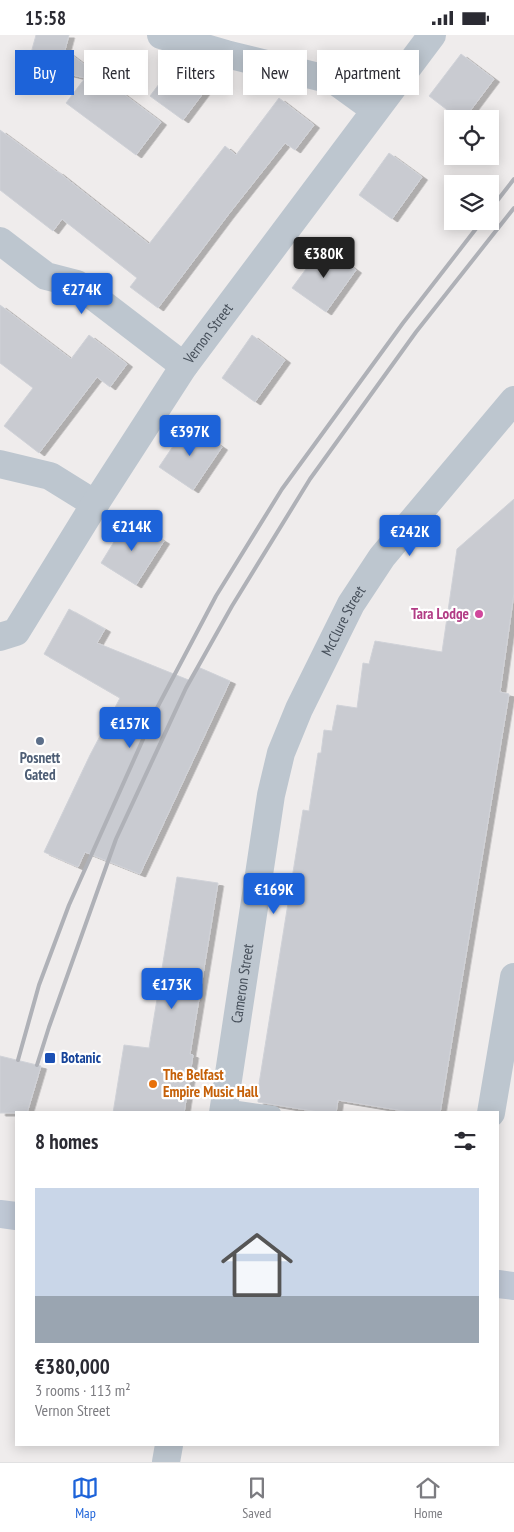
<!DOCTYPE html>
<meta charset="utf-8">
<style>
body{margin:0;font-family:"PT Sans Narrow",sans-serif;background:#f2f2f3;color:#2b2b33;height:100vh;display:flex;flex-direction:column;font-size:19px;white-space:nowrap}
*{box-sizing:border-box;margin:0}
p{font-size:16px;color:#7c7c81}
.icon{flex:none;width:28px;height:28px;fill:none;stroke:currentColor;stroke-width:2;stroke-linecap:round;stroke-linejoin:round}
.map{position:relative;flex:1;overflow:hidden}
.sheet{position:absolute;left:15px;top:1076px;width:484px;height:335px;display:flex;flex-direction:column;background:#fff;border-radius:0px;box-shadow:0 2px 12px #0003}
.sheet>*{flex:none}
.guide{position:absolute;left:15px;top:15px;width:485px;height:45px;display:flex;gap:10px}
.buttons{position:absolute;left:444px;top:75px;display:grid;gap:10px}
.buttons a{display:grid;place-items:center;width:55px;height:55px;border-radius:0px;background:#fff;box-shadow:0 2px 12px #0003;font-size:25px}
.price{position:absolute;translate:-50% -42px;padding:0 11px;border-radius:5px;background:#1d63d9;color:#fff;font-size:16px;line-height:32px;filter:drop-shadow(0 1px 2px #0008)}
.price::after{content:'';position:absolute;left:50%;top:30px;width:15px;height:11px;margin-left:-8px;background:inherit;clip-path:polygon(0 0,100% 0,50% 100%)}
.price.on{background:#222;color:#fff}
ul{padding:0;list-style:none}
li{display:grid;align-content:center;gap:10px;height:265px;padding:0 20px}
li+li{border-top:1px solid #e1e1e2}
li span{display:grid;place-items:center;height:155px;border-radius:0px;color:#555}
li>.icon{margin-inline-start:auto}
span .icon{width:90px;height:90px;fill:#fffc;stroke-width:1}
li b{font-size:21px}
h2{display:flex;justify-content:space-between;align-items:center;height:60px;padding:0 20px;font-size:21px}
.tag{padding:0 18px;border-radius:0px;background:#fff;box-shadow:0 2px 12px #0003;font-size:18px;line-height:45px}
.tag.on{background:#1d63d9;color:#fff}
.status{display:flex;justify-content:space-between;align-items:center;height:35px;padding:0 25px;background:#fff;direction:ltr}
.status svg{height:14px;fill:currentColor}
.tab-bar{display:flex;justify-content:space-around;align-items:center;height:70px;border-top:1px solid #e1e1e2;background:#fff;font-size:14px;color:#7c7c81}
.tab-bar a{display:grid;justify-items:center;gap:2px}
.tab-bar .on{color:#1d63d9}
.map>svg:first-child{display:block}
</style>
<div class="status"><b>15:58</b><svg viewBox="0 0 49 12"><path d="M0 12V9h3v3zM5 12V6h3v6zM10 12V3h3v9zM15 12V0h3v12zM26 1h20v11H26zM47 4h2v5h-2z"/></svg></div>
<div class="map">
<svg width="514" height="1427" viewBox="0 0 514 1427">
<defs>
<filter id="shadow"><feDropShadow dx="5.5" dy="3" stdDeviation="0" flood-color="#0004"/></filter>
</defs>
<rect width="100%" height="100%" fill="#efecec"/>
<path fill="#c9cbd1" stroke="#d0d2d8" filter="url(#shadow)" d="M36,0H69L65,15L161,87L136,120L66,68L85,43L28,29Z
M461,19L494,44L464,84H459L429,61Z
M178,24L210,49L183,85L150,61Z
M279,63L314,90L295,115L285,108L228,180L158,273L130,252L137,243L62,184L53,196L0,155V95L57,137V136L149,209L225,111L236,120Z
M389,118L422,142L392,184L359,160Z
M323,211L356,235L326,277L292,253Z
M0,270L71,324L89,300L127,329L110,352L97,342L39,418L4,391L33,353L0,328Z
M252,300L285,325L255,367L222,343Z
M188,389L222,412L193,455L159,432Z
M514,464V558L500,657L509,659L440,1078H416L338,1065L336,1078H325L258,1067V1055L303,775L309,776L318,718H321L324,695L332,696L337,670L357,673L363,628L369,629L375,606L442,617L457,514Z
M128,484L164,506L136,550L101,528Z
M69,574L105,594L97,608L191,646L198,632L230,646L140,839L85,817L78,832L44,817L90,720L120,663L44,619Z
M177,842L218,848L190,1019L193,1020L184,1078H113L124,1010L149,1013Z
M0,1021L41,1031L27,1078H0Z"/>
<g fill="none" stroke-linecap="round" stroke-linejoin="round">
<path stroke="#bdc6cf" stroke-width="14" d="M224,1071L274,1078"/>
<g stroke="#bdc6cf" stroke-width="28">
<path d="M161,0L226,19L335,46L375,75"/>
<path d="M0,206L46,241L77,249L184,331"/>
<path d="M0,429L50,441L95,469"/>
<path id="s1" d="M0,602L16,597L95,469L184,331L432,0"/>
<path id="s2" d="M223,1078L271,760L281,718L299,674L351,569L382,522L514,365"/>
<path d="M491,1078L514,942"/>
<path d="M166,1427L169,1410"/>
</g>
<path stroke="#bfc8d5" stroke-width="28" d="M0,1179L16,1181
M498,1249L514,1251"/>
<path stroke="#afb1b7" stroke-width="4" d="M490,175L514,144
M18,1025L39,950L69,870L157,673L216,561L282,454L403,288L482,186
M37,1030L49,992L116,804L186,653L232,571L310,444L416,297L514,173"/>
</g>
<circle fill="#d1479c" stroke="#fff" stroke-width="2" cx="479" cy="579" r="5"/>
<circle fill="#5c6f8a" stroke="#fff" stroke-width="2" cx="40" cy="706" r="5"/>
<rect fill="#1a4fb4" stroke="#fff" stroke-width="2" x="44" y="1017" width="12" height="12" rx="2.5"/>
<circle fill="#e8710a" stroke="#fff" stroke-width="2" cx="153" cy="1049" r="5"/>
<g text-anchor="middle" stroke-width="4.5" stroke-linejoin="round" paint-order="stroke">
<g font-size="15" fill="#454e59" stroke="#fff">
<text dy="5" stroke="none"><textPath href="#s1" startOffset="372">Vernon Street</textPath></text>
<text dy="5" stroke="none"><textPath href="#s2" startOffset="511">McClure Street</textPath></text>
<text dy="5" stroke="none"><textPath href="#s2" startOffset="131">Cameron Street</textPath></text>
</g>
<g font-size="15" font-weight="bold" fill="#b23c85" stroke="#fff" text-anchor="end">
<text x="469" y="584">Tara Lodge</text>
</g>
<g font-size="15" font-weight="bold" fill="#4e5e75" stroke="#fff">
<text x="40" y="728">Posnett<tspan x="40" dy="17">Gated</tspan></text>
</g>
<g font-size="15" font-weight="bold" fill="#164399" stroke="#fff" text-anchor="start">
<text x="61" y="1028">Botanic</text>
</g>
<g font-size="15" font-weight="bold" fill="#c56008" stroke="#fff" text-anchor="start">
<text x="163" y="1045">The Belfast<tspan x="163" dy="17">Empire Music Hall</tspan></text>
</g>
</g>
</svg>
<div class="buttons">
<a><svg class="icon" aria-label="locate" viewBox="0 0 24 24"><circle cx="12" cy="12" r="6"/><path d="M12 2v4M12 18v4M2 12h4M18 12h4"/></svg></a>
<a><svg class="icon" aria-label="layers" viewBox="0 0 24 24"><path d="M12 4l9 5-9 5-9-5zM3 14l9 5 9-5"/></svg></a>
</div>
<b class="price on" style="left:324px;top:244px">€380K</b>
<b class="price" style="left:82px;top:280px">€274K</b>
<b class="price" style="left:190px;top:422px">€397K</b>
<b class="price" style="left:132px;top:517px">€214K</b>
<b class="price" style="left:410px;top:522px">€242K</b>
<b class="price" style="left:130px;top:714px">€157K</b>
<b class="price" style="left:274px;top:880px">€169K</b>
<b class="price" style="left:172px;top:975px">€173K</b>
<div class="guide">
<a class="tag on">Buy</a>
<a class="tag">Rent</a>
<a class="tag">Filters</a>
<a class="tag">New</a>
<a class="tag">Apartment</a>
</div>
<section class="sheet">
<h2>8 homes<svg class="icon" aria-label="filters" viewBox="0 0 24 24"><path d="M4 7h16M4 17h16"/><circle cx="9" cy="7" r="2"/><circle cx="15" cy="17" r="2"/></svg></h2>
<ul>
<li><span style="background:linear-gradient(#c9d6e8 70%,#9aa5b1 0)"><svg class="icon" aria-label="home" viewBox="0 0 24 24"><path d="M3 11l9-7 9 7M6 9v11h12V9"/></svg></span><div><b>€380,000</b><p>3 rooms · 113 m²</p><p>Vernon Street</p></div></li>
</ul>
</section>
</div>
<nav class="tab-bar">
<a class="on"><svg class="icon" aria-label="map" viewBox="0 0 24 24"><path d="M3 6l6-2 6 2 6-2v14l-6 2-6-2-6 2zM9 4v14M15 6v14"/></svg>Map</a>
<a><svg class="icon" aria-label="saved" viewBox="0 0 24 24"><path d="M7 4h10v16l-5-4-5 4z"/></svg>Saved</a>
<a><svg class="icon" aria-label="home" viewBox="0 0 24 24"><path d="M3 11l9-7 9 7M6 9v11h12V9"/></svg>Home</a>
</nav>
